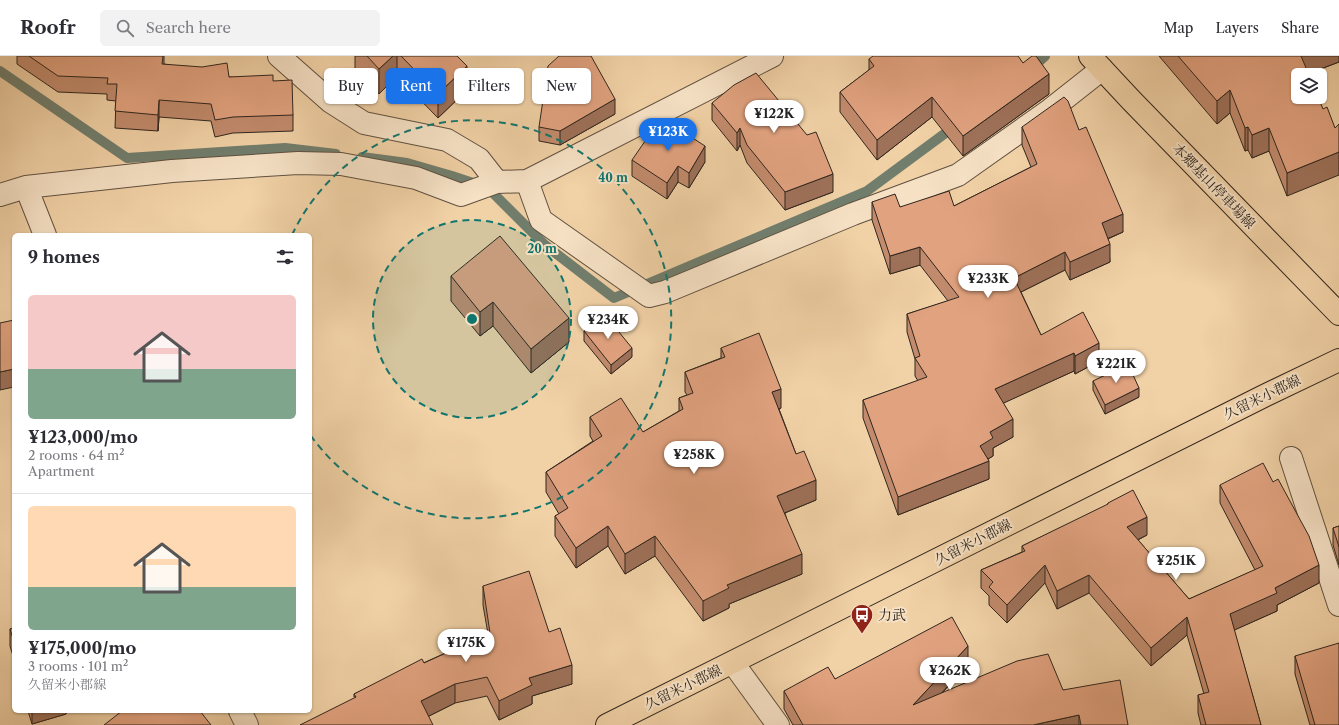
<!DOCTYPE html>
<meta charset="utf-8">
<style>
body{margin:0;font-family:"Libre Caslon Text","Noto Serif JP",serif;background:#f2f2f3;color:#2b2b33;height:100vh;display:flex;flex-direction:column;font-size:15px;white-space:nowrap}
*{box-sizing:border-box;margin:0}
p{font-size:13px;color:#7c7c81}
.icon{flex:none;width:22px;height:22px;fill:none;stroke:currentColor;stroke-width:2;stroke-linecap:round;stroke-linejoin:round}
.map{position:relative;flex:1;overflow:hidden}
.details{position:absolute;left:12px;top:177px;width:300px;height:480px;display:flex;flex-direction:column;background:#fff;border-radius:6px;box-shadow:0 1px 3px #0004}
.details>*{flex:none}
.top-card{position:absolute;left:324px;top:12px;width:380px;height:36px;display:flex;gap:8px}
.fabs{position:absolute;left:1291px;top:12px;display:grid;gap:8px}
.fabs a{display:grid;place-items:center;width:36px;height:36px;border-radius:6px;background:#fff;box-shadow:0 1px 3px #0004;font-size:20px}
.price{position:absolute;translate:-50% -34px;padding:0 9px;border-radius:14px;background:#fff;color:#222;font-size:13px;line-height:26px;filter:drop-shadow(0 1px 2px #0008)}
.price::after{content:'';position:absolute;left:50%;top:24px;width:12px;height:9px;margin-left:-6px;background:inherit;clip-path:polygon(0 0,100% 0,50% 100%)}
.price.current{background:#1a73e8;color:#fff}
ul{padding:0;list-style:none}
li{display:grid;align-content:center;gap:8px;height:212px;padding:0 16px}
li+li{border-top:1px solid #e1e1e2}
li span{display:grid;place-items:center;height:124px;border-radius:6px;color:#555}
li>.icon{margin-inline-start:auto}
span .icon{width:72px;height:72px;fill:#fffc;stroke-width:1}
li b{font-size:17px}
h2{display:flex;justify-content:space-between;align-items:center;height:48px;padding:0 16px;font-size:17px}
.chip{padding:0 14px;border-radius:6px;background:#fff;box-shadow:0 1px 3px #0004;font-size:14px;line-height:36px}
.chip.current{background:#1a73e8;color:#fff}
header{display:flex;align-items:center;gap:24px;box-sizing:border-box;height:56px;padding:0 20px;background:#fff;border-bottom:1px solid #e1e1e2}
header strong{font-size:19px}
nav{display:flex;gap:22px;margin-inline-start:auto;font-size:14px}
.search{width:280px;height:36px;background:#f2f2f3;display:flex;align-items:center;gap:10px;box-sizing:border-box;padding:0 14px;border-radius:6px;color:#7c7c81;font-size:15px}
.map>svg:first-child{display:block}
</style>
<header>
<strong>Roofr</strong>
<div class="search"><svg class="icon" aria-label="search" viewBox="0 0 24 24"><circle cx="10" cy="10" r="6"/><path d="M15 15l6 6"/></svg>Search here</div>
<nav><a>Map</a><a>Layers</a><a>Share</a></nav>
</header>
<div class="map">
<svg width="1339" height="669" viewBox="0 0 1339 669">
<rect width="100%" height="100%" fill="#f1d1a6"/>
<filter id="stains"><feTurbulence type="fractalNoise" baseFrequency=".005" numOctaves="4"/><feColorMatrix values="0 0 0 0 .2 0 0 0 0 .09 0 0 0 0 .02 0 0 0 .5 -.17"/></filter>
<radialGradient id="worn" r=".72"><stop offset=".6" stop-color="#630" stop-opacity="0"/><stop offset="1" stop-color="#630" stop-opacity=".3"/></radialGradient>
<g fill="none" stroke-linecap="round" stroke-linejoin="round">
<path stroke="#717e6d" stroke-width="10" d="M1030,14L1045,0
M0,15L127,102L285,92L336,98
M362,101L407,107L452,120L488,132L545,189L614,242L867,135L955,70"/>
<g stroke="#605140" stroke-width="24">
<path id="minor" d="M279,0L331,46L364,67L447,84L479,103L497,126
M527,125L541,164L649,240L665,236L853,158L958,119L1050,54L1102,13
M26,131L45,179
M0,139L26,131L172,115L298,107L341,108L416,122L461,139L497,126L527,125L772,0
M1291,402L1339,549
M733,607L778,669
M240,655L247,669"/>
</g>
<g stroke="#30261e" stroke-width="24">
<path id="major" d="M1090,0L1131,44L1339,258
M607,669L1266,339L1339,304"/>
</g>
<use href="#minor" stroke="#f6e1c5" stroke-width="22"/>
<use href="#major" stroke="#f1d1a6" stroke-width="22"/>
</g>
<path fill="#c28b6d" stroke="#30261e" d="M17,0H164V8L229,21L273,25L293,59V75L233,77L215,81L211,65L159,61L158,75L115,72L116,45L107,44V38L58,36L17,8Z
M355,0H457L467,34L438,62L397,20L379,38L355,12Z
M1159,0H1339V6L1308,18L1287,140L1269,95L1252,102L1248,94L1245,95L1230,57L1217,68Z
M869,3L1023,7L1049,38L963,100L932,61L877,104L840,56V36L869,14Z
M712,47L833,136L785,154L747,107L740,89L737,95L712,64Z
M615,58L560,89L539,85V71Z
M1022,71L1079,74L1123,176L1108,183L1110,206L1070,224L1065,214L1021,236L1041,279L1099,305L1075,318L1074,315L1003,347L1013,381L993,392V400L988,403L989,423L898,459L863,362V344L918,325L915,320V303L907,276V258L948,245L920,209L890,218L872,164V146L900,151L954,150L1031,111L1022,89Z
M632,104L705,106L689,132L678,126L667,143L632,120Z
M451,220L569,286L531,317L493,270L480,280L451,245Z
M584,275L632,301L611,318L584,285Z
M721,292L781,352L779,353L796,398L816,444L785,457L802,518L729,548V552L703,565L655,500L625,518L608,490L576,512L555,480V460L559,458L546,436V416L593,385L590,380V361L643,376L679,355V342L687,339L685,336V316L721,302Z
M1093,325L1139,341L1105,358L1093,334Z
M1220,429L1319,527L1277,549V555L1234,574L1261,669H1201L1198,657V639L1204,638L1187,579L1151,610L1089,537L1057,553L1045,527L1007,567L989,549V540L981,532V514L1022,496V490L1108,449V447L1147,479L1138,484L1189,543L1255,514L1220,447Z
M1339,470V509L1333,489V472Z
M483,530L549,576L572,628L532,640V648L499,664L487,640L455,647L429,660L354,641V638L488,578L483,549Z
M14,572V603L10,590V573Z
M1295,600L1339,669H1310L1295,618Z
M968,609L942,637L1063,634L1128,669H793L784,653V635L835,623Z
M28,655H66V658L32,668Z"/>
<path fill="#9e7159" stroke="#30261e" d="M393,0H397V20L379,38V13Z
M1300,0H1339V6L1304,19Z
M467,10V34L438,62V38Z
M1049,18V38L963,100V80Z
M1230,34V57L1217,68V45Z
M932,41V61L877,104V84Z
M615,43V58L560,89V75Z
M159,44V61L158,75V59Z
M1248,71V94L1245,95V72Z
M740,72V89L737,95V77Z
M1269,72V95L1252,102V79Z
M705,90V106L689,132V117Z
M1339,96V119L1287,140V117Z
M678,110V126L667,143V127Z
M833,118V136L785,154V136Z
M1123,158V176L1102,185V167Z
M1110,188V206L1070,224V206Z
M920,191V209L890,218V200Z
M1065,196V214L1017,238L1015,224L1016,221Z
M493,246V270L480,280V256Z
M569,262V286L531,317V293Z
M1099,287V305L1075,318V300Z
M632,292V301L611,318V309Z
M1074,297V315L995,351V333Z
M14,313V331L0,334V316Z
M1139,332V341L1105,358V349Z
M781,333V352L772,356V336Z
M1013,363V381L993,392V400L980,408V390L990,376Z
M989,405V423L898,459V441Z
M816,424V444L777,460V440Z
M1147,461V479L1127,489V471Z
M608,470V490L576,512V492Z
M655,480V500L625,518V498Z
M802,498V518L729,548V552L703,565V545L727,529Z
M1045,509V527L1007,567V549Z
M1319,509V527L1277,549V555L1230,576V558L1275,532Z
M1089,519V537L1057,553V535Z
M1187,561V579L1151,610V592Z
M968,590V609L913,667V649Z
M572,609V628L532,640V648L499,664V645L529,622Z
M455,628V647L421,664V645Z
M32,655H66V658L32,668Z
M1079,659V669H1033Z"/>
<path fill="#e1a27f" stroke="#30261e" d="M29,0H163L162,8L202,11L227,7L229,21L273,19V25L292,24L293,59L233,61L215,64L211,48L159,44L158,59L115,55L117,28H107L108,22L58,20Z
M367,0H393L379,13Z
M401,0H457L467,10L438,38Z
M559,0H591L615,43L560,75L539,71L548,10Z
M873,0H1018L1023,7L1032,0H1036L1049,18L963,80L932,41L877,84L840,36L874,10L869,3Z
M1178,0H1301L1309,19H1298V41H1318L1323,53L1327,51L1335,72L1339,68V96L1287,117L1269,72L1252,79L1248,71L1245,72L1230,34L1217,45Z
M756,17L807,79L816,76L833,118L785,136L747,89L740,72L737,77L712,47L734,29Z
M1064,41L1068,45L1079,74L1086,71L1123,158L1102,167L1110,188L1070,206L1065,196L1016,221L1017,223L1015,224L1041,279L1083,256L1099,287L1075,300L1074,297L995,333L1013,363L990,376L993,382L980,390L989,405L898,441L863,344L927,321L915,302L920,300L907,258L959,241L920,191L890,200L872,146L895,138L900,151L949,135L954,150L1037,108L1022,71Z
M668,66L705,90L689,117L678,110L667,127L632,104L652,75Z
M500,180L569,262L531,293L493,246L480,256L451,220Z
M605,259L632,292L611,309L584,275Z
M14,264V313L0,316V267Z
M759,277L781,333L772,336L796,398L804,395L816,424L777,440L802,498L727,529L729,532L703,545L655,480L625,498L608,470L576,492L555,460L568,452L546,416L602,380L590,361L621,342L643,376L683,353L679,342L693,337L685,316L725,301L721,292Z
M1128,308L1139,332L1105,349L1093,325Z
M1263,407L1273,426L1278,423L1309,480L1319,509L1275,532L1277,537L1230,558L1261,669H1206L1198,639L1209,636L1187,561L1151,592L1089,519L1057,535L1045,509L1007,549L989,531L993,526L981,514L1025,495L1022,490L1108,448V447L1133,434L1147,461L1127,471L1189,543L1263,510L1220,429Z
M1339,470V491L1333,472Z
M529,515L549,576L560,572L572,609L529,622L532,629L499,645L487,621L455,628L421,645L433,669H300L356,641L354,638L422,603L424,607L490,577L483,530Z
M952,561L968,590L913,649L1017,605L1048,598L1063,634L1120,624L1128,669H1081L1079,659L1033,669H803L784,635L828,611L835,623Z
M14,572V586L10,573Z
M1339,587V669H1315L1295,600Z
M122,655H200L211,669H104Z"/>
<circle cx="472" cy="263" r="99" fill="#0f766e" fill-opacity=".12"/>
<g fill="none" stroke="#0f766e" stroke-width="2" stroke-dasharray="7 5">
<circle cx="472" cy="263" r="99"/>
<path d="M292 179A199 199 0 1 1 311 380"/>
</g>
<defs>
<g id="bus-pin" transform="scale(1.15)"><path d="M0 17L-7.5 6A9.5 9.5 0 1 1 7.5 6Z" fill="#8f2418" stroke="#f6e1c5"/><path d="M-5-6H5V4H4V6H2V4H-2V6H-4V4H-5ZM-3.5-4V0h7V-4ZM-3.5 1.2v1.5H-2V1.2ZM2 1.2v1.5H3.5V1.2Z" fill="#fff"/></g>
</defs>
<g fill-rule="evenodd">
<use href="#bus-pin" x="862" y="559"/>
</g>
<g text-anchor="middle" stroke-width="4" stroke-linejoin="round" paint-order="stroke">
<g font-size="14" fill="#30261e" stroke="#f6e1c5">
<text transform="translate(1214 130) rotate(46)" y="5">本郷基山停車場線</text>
<text transform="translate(1262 341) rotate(-26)" y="5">久留米小郡線</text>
<text transform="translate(973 486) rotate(-27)" y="5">久留米小郡線</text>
<text transform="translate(683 631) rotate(-26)" y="5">久留米小郡線</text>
</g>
<g font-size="14" fill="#30261e" stroke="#f6e1c5" text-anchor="start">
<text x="878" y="564">力武</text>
</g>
</g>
<circle cx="472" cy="263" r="6" fill="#0f766e" stroke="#f6e1c5" stroke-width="2"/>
<g font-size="12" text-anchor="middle" font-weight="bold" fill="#0f766e" stroke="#f6e1c5" stroke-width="4" stroke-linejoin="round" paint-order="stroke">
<text x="613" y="126">40 m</text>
<text x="542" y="197">20 m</text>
</g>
<rect width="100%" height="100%" filter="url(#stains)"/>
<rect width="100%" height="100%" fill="url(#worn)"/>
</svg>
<div class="fabs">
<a><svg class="icon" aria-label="layers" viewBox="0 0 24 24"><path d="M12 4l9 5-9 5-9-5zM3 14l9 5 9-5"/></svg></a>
</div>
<b class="price" style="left:774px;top:78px">¥122K</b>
<b class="price current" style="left:668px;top:96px">¥123K</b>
<b class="price" style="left:988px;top:243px">¥233K</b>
<b class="price" style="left:608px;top:284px">¥234K</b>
<b class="price" style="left:1116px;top:328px">¥221K</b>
<b class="price" style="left:694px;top:419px">¥258K</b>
<b class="price" style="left:1176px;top:525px">¥251K</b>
<b class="price" style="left:466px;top:607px">¥175K</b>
<b class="price" style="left:950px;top:635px">¥262K</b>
<div class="top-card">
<a class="chip">Buy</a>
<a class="chip current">Rent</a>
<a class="chip">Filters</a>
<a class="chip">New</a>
</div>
<section class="details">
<h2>9 homes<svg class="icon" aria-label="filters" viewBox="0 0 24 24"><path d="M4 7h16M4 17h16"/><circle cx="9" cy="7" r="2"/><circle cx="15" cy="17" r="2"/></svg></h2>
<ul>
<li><span style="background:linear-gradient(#f6c9c9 60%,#7fa58c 0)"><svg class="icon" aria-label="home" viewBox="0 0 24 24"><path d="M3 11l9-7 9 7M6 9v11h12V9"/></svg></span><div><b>¥123,000/mo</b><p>2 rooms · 64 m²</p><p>Apartment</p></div></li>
<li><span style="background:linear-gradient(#ffd9b3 65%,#7fa58c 0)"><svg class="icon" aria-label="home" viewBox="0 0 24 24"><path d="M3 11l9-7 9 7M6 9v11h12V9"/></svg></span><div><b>¥175,000/mo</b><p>3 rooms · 101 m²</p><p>久留米小郡線</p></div></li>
</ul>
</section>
</div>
